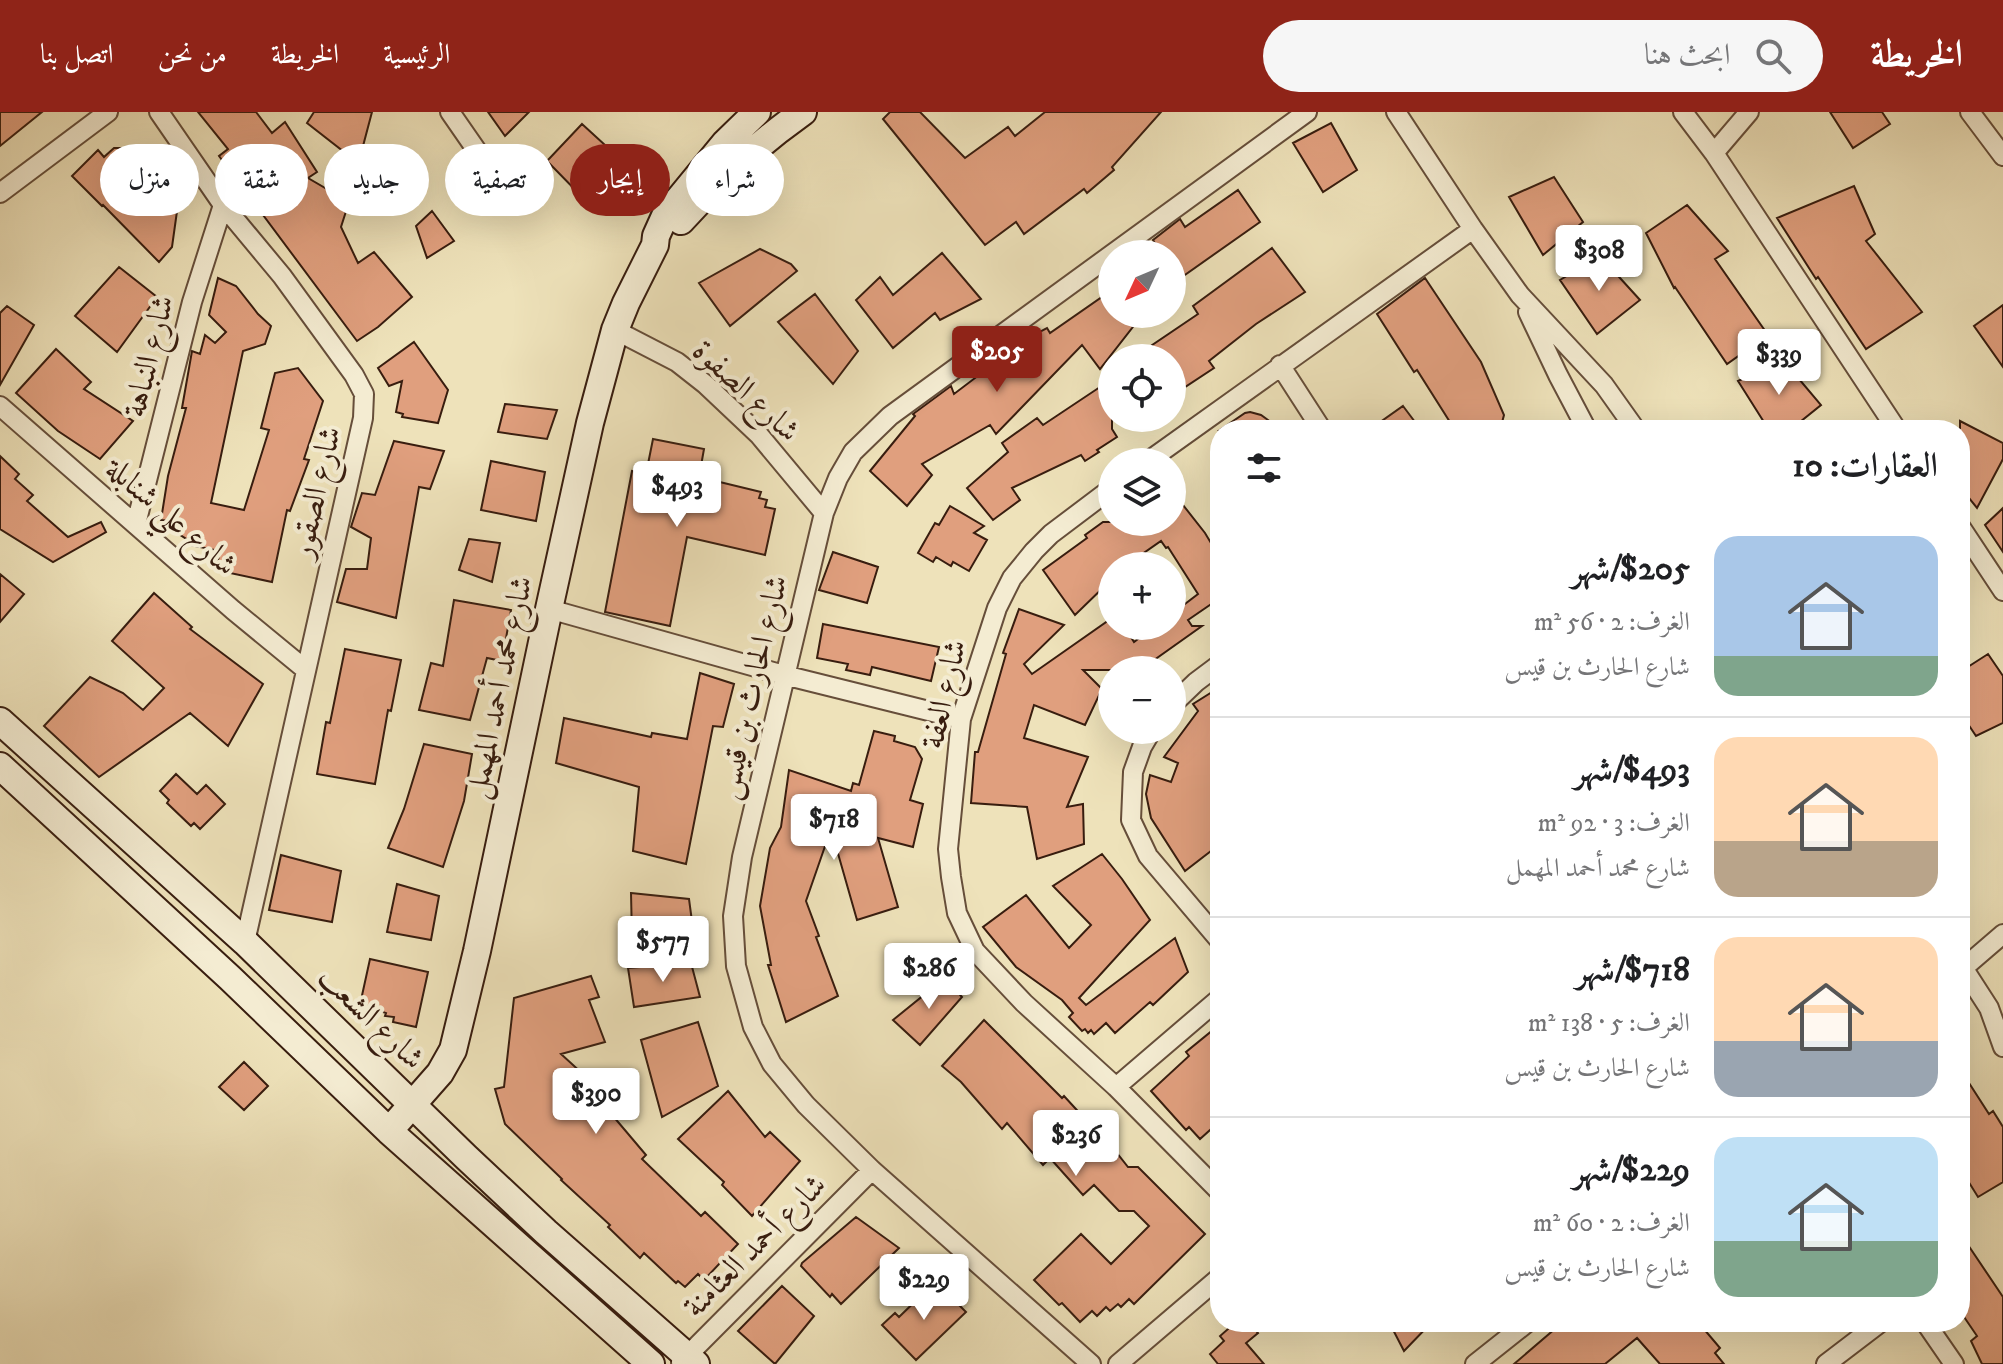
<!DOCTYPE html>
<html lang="ar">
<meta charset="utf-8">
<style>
body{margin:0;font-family:"IM FELL DW Pica",Amiri,serif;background:#f6f6f6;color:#202124;direction:rtl;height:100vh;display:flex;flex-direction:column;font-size:30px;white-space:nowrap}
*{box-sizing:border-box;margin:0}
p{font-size:26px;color:#757577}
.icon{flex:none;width:44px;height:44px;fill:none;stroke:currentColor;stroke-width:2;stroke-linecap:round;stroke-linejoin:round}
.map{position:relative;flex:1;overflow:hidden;direction:ltr}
.sheet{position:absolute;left:1210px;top:308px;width:760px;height:912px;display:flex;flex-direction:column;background:#fff;border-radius:32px;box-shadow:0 8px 32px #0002;direction:rtl}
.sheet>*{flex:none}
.hud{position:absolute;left:24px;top:32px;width:760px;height:72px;direction:rtl;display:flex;gap:16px}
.needle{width:52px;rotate:226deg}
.buttons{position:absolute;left:1098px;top:128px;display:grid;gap:16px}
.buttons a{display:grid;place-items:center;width:88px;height:88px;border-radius:50%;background:#fff;box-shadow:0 8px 32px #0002;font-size:40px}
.price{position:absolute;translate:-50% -68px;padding:0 18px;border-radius:8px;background:#fff;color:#222;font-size:26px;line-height:52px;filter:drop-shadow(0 2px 4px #0008)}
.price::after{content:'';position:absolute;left:50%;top:48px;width:24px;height:18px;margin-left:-12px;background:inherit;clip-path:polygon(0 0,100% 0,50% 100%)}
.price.active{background:#8f2418;color:#fff}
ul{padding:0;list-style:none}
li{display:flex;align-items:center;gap:24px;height:200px;padding:0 32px}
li+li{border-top:2px solid #e0e0e0}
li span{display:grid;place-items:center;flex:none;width:224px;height:160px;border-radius:24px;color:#555}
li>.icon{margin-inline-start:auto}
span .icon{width:96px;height:96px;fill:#fffc;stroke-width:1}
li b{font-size:34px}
h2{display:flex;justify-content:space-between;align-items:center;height:96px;padding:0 32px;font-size:34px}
.pill{padding:0 28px;border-radius:36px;background:#fff;box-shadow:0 8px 32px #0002;font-size:28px;line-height:72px}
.pill.active{background:#8f2418;color:#fff}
header{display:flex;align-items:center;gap:48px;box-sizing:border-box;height:112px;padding:0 40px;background:#8f2418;color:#fff}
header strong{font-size:38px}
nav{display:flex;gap:44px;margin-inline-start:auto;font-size:28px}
.search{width:560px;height:72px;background:#f6f6f6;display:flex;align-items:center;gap:20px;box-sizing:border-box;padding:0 28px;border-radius:44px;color:#757577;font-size:30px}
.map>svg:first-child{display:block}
</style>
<header>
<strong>الخريطة</strong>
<div class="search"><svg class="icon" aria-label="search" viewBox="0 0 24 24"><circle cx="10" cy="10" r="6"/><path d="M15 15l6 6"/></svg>ابحث هنا</div>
<nav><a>الرئيسية</a><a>الخريطة</a><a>من نحن</a><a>اتصل بنا</a></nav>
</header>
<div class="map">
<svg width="2003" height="1252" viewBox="0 0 2003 1252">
<rect width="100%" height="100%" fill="#eee2ba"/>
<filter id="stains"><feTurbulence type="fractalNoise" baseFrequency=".0025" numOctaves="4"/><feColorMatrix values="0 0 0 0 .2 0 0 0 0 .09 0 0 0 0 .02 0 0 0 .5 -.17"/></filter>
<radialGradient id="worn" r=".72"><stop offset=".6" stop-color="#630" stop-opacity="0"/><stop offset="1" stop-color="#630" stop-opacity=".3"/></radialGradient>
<path fill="#e09f7e" stroke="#381d0f" stroke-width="2" d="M0,0H42L0,34Z
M198,0H256L272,21L285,10L317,60L308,66L349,90L341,115L358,151L374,140L412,185L378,215L357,229L219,44L228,37Z
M314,0H372L363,34L348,43L307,11Z
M488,0H529L505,24Z
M890,0H920L965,46L1008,15L1015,24L1045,0H1161L1112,55L1114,58L1087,81L1084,77L1024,122L1016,110L985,133L883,7Z
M1830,0H1882L1890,12L1853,36Z
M1331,11L1357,58L1323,80L1293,31Z
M582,12L629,55L591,94L547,49Z
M114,36H132L146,50L143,53L178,92L172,135L159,150L103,93L102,94L72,64L98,38L104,45Z
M403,38L421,62L386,94L367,71Z
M1554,65L1583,110L1543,143L1509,85Z
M1854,74L1875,122L1866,129L1922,200L1866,237L1818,165L1816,167L1777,106Z
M1238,78L1260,110L1172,172V142H1161L1153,128L1180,107L1185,115Z
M1687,93L1728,139L1715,147L1768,223L1727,252L1675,175L1674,176L1646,121Z
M432,99L454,129L427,146L416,114Z
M1272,136L1305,180L1256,212L1209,249L1214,256L1179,279L1172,268V246H1133L1198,202L1193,194Z
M760,137L791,152L797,159L730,214L699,171Z
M942,141L981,187L940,208L935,201L893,236L856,188L880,165L893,183Z
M1600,144L1640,188L1597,222L1560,168Z
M119,155L157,185L117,240L75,204Z
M218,166L236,174L258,202L271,214L265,232L243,239L211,391L244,398L269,318L261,316L275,261L298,256L323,289L304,347L309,348L290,399L287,398L272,470L216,458L220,439L190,433L191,430L174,419L169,409L161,408L168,364L186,296H182L192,239L200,242L205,223L215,231L226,220L209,203Z
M1425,166L1481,250L1504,303L1500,318H1455L1417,258L1414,260L1377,202Z
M1112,178V202H1143L1100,257L1082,233L996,322L990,313L922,352L932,363L907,394L870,359L915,304L913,302L951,274L954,282L1008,241L1005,238L1047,216L1050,221Z
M815,182L858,239L833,272L778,210Z
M2003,193V255L1974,214Z
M7,194L34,213L0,273V201Z
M414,230L448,278L438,311L402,305L403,302L396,300L402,269L389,274L378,256Z
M56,237L91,270L84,277L133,309L100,347L58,319L16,281Z
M1783,248L1821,293L1790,318H1769L1738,269Z
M1112,267V317L1117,325L1097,338L1099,340L1085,349L1081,343L1012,376L1020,388L993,408L967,376L1008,340L1002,331L1037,306L1043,313Z
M505,292L557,298L547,327L498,320Z
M1403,294L1421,318H1369Z
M1250,300L1261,303L1282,318H1220L1245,301Z
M1960,309L2003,331V347L1977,396L1960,375Z
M653,327L704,337L699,365L761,380L759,386L767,388L765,395L775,397L765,443L687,425L670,514L605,500L632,359L646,362Z
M394,329L444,339L430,377L419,375L396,506L337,490L346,457H367L371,426L351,415L362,381L375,383Z
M0,344L19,362L15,367L33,383L27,389L68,425L101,410L106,420L53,450L0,417Z
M491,349L545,360L536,409L481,398Z
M1172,379L1205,421L1220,446V486L1188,508L1192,514H1202L1140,558H1083L1102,577L1085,613L1034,593L1024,626L1088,645L1067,695L1083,692L1084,732L1037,747L1027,695L971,691L975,640H978L1006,542L1003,541L1019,497L1064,513L1024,552L1032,562L1112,506V514H1124L1134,530L1155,514H1172V480L1181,495L1198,482L1168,435L1166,436L1161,429L1125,454H1112V467L1075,503L1043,458L1087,426L1085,423L1103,410H1172Z
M950,394L984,414L974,421L987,428L969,459L953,450L951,454L936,445L933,450L918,441L935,411L939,413Z
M2003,396V440L1985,413Z
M469,427L500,431L492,470L459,458Z
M833,440L878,455L867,491L819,478Z
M0,462L24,482L0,510Z
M154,481L192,515L190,517L263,572L228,634L190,601L99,665L44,614L90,565L123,581L143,598L164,576L112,529Z
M454,488L511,498L502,549L487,546L470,608L419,598L431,551L443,554Z
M823,512L939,535L931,569L872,555L870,563L846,558L848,552L817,546Z
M345,537L401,548L391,599L388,598L375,672L317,662L326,610L330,611Z
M1988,542L2003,564V611L1976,624L1960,600V560Z
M700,561L734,572L723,615L713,614L686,752L633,739L639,675L556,651L564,606L651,625L652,621L687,627Z
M1220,575V732L1185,759L1151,706L1146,682L1150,663L1171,670L1178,651L1164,645L1198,599L1193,592Z
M874,619L895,624L894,629L915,635L922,647L910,688L923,692L913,735L878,726L898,795L857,808L831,717L806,789L819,824L816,825L838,884L786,910L768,853H771L760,794L770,736L781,715L789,658L851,679L853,671L859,673Z
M424,632L472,642L464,689L443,755L388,736L404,697Z
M176,662L197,682L206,673L225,692L200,717L194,711L191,714L167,691L169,688L160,679Z
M1102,742L1122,767L1150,808L1079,886L1086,893L1175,826L1188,860L1153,893L1150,890L1115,921L1106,911L1094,922L1091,918L1088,921L1085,917L1082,919L1069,905L1073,901L1062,888L1016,855L983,815L1026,783L1069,836L1091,813L1053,774Z
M281,743L341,759L332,810L269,798Z
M397,772L439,784L431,828L387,820Z
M631,781L689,787L695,832L632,826Z
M370,847L428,860L416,915L393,910L394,905L385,904L386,901L363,893L364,889L361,888Z
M691,851L700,885L634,895L628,856Z
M591,864L599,885L589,888L605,930L561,942L608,985L602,991L646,1043L642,1047L701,1104L705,1100L738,1132L704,1168L698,1162L685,1175L678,1169L676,1171L644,1141L640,1146L608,1115L610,1113L561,1068L562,1067L505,1012L495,977L504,975L514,886Z
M945,866L962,885L920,933L893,908Z
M984,908L1062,986L1064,984L1096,1019L1098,1017L1128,1055H1138L1205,1122L1134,1192L1129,1187L1121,1195L1118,1192L1110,1199L1106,1195L1097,1204L1092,1199L1080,1210L1062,1191L1059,1193L1034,1168L1081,1122L1111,1152L1149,1114L1134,1099H1119L1094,1073L1083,1083L1050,1046L1043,1053L1007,1011L1002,1017L961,970L942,954Z
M698,910L718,974L662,1005L641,928Z
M1213,918L1220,926V1009L1200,1027L1189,1015L1186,1018L1151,979L1189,944L1186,940Z
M244,950L268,974L244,998L219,975Z
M1960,957L1989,1002L1993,999L2003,1015V1070L1978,1085L1960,1056Z
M728,979L765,1025L770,1020L800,1049L752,1104L722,1073L724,1070L678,1027Z
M856,1105L899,1136L841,1192L832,1182L830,1185L801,1154L802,1151Z
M1960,1121L2003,1185V1252H1982L1971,1229L1977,1224L1960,1199Z
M932,1173L942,1184L946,1180L966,1200L916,1248L882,1213L895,1201L899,1205Z
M782,1174L814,1204L775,1252L738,1219Z
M1236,1210H1249L1258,1221L1246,1231L1264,1252H1218L1210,1242L1224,1229L1220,1224Z
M1389,1210H1432L1404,1239Z
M1563,1210H1698L1720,1236L1715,1241L1724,1252H1660L1637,1226L1605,1252H1514Z"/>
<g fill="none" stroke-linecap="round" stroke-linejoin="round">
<g stroke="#664e3a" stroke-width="22">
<path id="street" d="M159,0L223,93L282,164L354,263L364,282L363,306L245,830
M450,0L513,91
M1396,0L1473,117L1520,183L1604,273L1636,318
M1683,0L1714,41L1897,318
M1970,0L2003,44
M1714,41L1749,0
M0,81L108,0
M1528,200L1558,263L1587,318
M615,218L677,250L705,272L759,323L824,401
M1280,253L1322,318
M0,294L233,498L306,558
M1147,350L1473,117
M1112,376L1051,422L1034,439L1012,466L997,496L961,607L948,737L951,765L957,801L975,839L1024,891L1116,975L1220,1080
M136,412L192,190L223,93
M1960,414L2003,479
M549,497L784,563L961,607
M1172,593L1196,570L1220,552
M1152,618L1142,635L1133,660L1131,708L1148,744L1220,829
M1960,851L1989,896L2003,935
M1960,859L2003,822
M1116,975L1220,886
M1925,1210L1954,1252
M681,1250L872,1058
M1091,1252L872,1058L806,993L772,952L753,915L736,854L733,804L742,745L824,401L838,366L853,340L890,304L1307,0
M1118,1252L1220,1165
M1475,1252L1528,1210
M1826,1252L1881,1210"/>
</g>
<g stroke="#381d0f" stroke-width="30">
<path id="secondary" d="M681,109C718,68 758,32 803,0
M0,609L245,830L466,1045L546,1120L696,1252
M0,654L230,866L389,1019L651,1252
M389,1019L440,961L453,938L477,839L549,497L590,311L615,218L626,191L655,133L656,124L665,104L725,31L757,0"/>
</g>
<use href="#street" stroke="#f4ecd2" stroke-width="18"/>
<use href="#secondary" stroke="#f4ecd2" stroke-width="26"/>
</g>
<g text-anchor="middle" stroke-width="8" stroke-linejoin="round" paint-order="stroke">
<g font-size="32" fill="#381d0f" stroke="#f4ecd2">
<text transform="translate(148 244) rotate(-76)" y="11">شارع النباهة</text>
<text transform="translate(747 278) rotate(43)" y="11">شارع الصفوة</text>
<text transform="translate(315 380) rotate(-77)" y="11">شارع الصقور</text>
<text transform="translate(172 404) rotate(41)" y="11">شارع علي شنابلة</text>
<text transform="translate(498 575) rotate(-78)" y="11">شارع محمد أحمد المهمل</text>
<text transform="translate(751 575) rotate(-77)" y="11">شارع الحارث بن قيس</text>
<text transform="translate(943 582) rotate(-77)" y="11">شارع العفة</text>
<text transform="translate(372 905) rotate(44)" y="11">شارع الشعب</text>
<text transform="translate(754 1133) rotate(-45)" y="11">شارع أحمد العثامنة</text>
</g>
</g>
<rect width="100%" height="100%" filter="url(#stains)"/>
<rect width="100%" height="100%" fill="url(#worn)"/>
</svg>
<div class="buttons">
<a><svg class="needle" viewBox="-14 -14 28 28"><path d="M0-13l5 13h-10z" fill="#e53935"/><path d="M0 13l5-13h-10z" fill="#757577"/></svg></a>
<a><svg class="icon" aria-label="locate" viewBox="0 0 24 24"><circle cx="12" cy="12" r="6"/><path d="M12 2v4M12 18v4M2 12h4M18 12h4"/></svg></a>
<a><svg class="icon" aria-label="layers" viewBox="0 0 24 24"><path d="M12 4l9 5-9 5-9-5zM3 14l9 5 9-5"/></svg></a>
<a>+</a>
<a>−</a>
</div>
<b class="price" style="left:1599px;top:181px">$308</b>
<b class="price active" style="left:997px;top:282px">$205</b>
<b class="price" style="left:1779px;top:285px">$339</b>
<b class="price" style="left:677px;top:417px">$493</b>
<b class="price" style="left:834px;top:750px">$718</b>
<b class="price" style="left:663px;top:872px">$577</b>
<b class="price" style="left:929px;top:899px">$286</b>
<b class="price" style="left:596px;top:1024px">$390</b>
<b class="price" style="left:1076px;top:1066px">$236</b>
<b class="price" style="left:924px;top:1210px">$229</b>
<div class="hud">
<a class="pill">شراء</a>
<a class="pill active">إيجار</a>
<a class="pill">تصفية</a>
<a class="pill">جديد</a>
<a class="pill">شقة</a>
<a class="pill">منزل</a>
</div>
<section class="sheet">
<h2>العقارات: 10<svg class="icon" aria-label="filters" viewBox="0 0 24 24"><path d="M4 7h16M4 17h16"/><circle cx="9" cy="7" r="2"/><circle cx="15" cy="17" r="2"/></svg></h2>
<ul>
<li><span style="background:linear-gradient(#a9c7e8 75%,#7fa58c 0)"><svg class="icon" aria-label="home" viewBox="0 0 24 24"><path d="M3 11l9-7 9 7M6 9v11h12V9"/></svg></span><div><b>$205/شهر</b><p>الغرف: 2 · 56 m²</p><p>شارع الحارث بن قيس</p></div></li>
<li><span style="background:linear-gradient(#ffd9b3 65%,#b9a48a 0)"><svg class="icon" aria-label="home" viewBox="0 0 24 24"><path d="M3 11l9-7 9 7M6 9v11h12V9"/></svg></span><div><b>$493/شهر</b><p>الغرف: 3 · 92 m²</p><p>شارع محمد أحمد المهمل</p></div></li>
<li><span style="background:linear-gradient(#ffd9b3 65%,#9aa5b1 0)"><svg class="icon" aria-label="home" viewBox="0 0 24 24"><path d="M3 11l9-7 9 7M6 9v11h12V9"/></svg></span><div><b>$718/شهر</b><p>الغرف: 5 · 138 m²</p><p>شارع الحارث بن قيس</p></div></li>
<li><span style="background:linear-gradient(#bfe0f5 65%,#7fa58c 0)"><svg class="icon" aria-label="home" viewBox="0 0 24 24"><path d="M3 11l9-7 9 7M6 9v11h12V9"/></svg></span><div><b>$229/شهر</b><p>الغرف: 2 · 60 m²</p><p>شارع الحارث بن قيس</p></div></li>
</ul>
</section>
</div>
